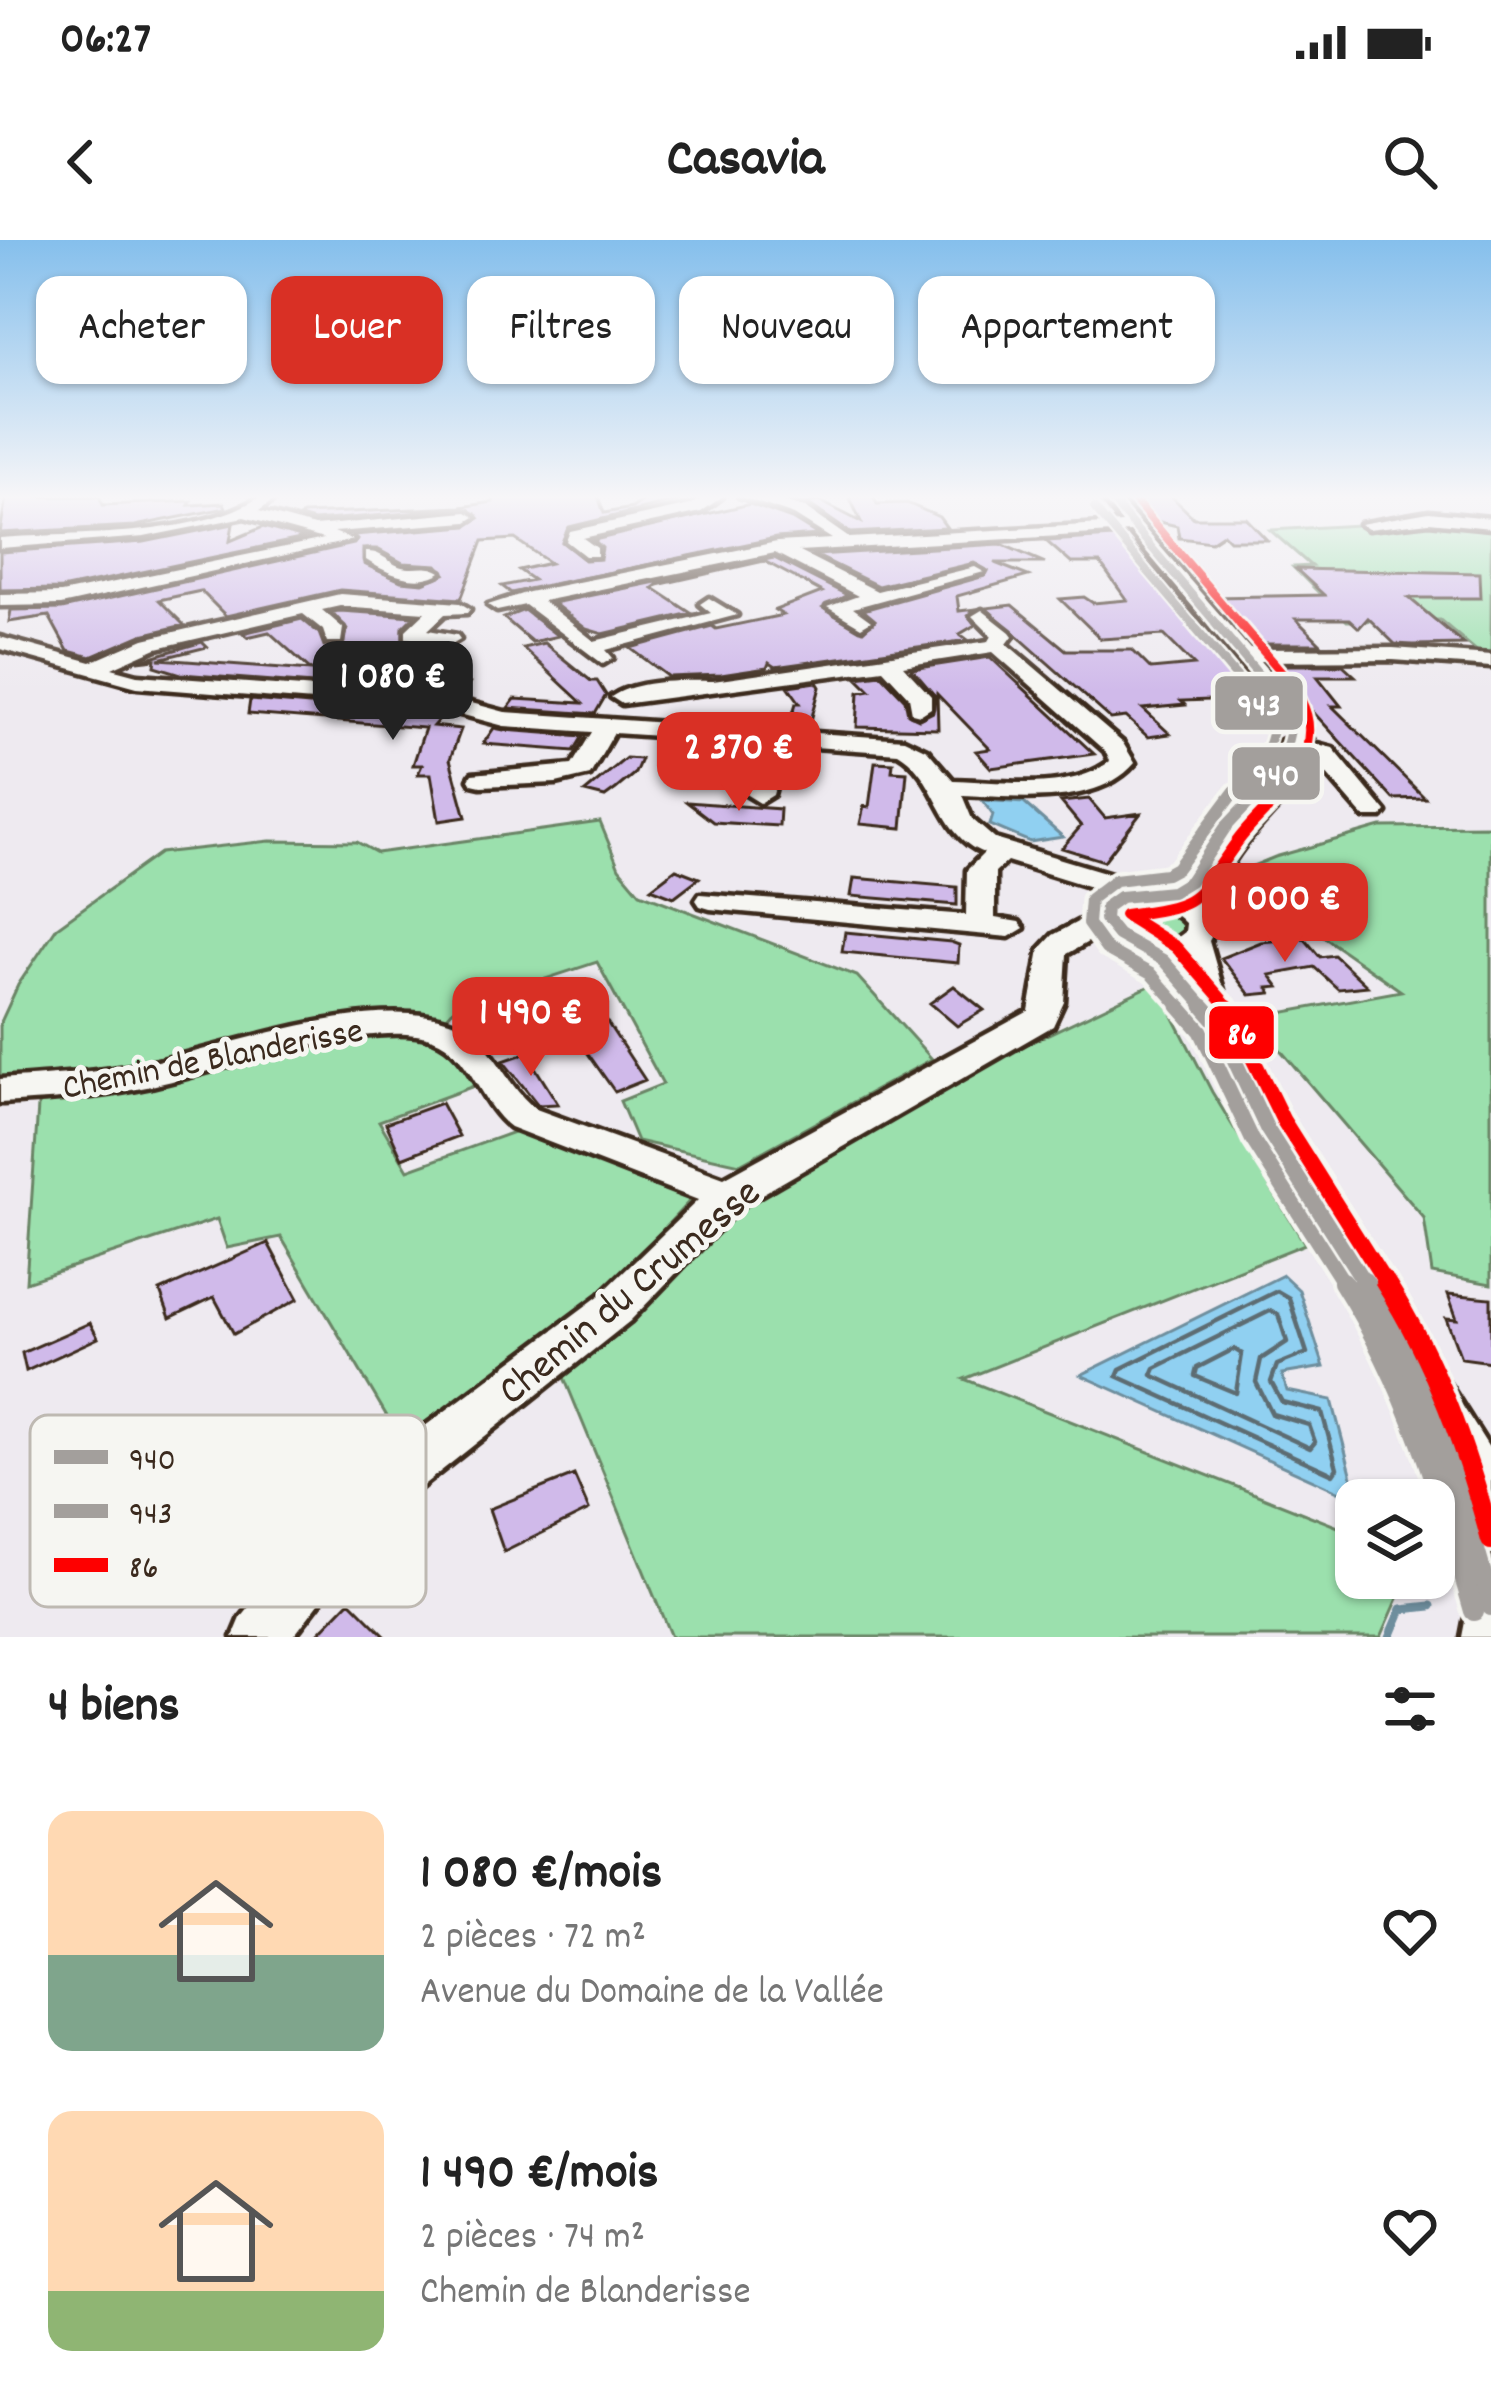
<!DOCTYPE html>
<html lang="fr">
<meta charset="utf-8">
<style>
body{margin:0;font-family:Dekko,sans-serif;background:#f6f6f6;color:#222;height:100vh;display:flex;flex-direction:column;font-size:45px;white-space:nowrap}
*{box-sizing:border-box;margin:0}
p{font-size:39px;color:#767676}
.icon{flex:none;width:66px;height:66px;fill:none;stroke:currentColor;stroke-width:2;stroke-linecap:round;stroke-linejoin:round}
.map{position:relative;height:1397px;overflow:hidden}
.drawer{display:flex;flex-direction:column;background:#fff;flex:1}
.drawer>*{flex:none}
.hud{position:absolute;left:36px;top:36px;width:1419px;height:108px;display:flex;gap:24px}
.tools{position:absolute;left:1335px;top:1239px;display:grid;gap:24px}
.tools a{display:grid;place-items:center;width:120px;height:120px;border-radius:24px;background:#fff;box-shadow:0 3px 9px #0004;font-size:60px}
.price{position:absolute;translate:-50% -102px;padding:0 27px;border-radius:24px;background:#d93025;color:#fff;font-size:39px;line-height:78px;filter:drop-shadow(0 3px 6px #0008)}
.price::after{content:'';position:absolute;left:50%;top:72px;width:36px;height:27px;margin-left:-18px;background:inherit;clip-path:polygon(0 0,100% 0,50% 100%)}
.price.active{background:#222;color:#fff}
ul{padding:0;list-style:none}
li{display:flex;align-items:center;gap:36px;height:300px;padding:0 48px}
li span{display:grid;place-items:center;flex:none;width:336px;height:240px;border-radius:24px;color:#555}
li>.icon{margin-inline-start:auto}
span .icon{width:144px;height:144px;fill:#fffc;stroke-width:1}
li b{font-size:51px}
h2{display:flex;justify-content:space-between;align-items:center;height:144px;padding:0 48px;font-size:51px}
.pill{padding:0 42px;border-radius:24px;background:#fff;box-shadow:0 3px 9px #0004;font-size:42px;line-height:108px}
.pill.active{background:#d93025;color:#fff}
.status{display:flex;justify-content:space-between;align-items:center;height:84px;padding:0 60px;background:#fff;direction:ltr}
.status svg{height:33px;fill:currentColor}
header{display:flex;justify-content:space-between;align-items:center;height:156px;padding:0 48px;background:#fff;font-size:54px;font-weight:700}
.map>svg:first-child{display:block}
</style>
<div class="status"><b>06:27</b><svg viewBox="0 0 49 12"><path d="M0 12V9h3v3zM5 12V6h3v6zM10 12V3h3v9zM15 12V0h3v12zM26 1h20v11H26zM47 4h2v5h-2z"/></svg></div>
<header><svg class="icon" aria-label="back" viewBox="0 0 24 24"><path d="M15 5l-7 7 7 7"/></svg>Casavia<svg class="icon" aria-label="search" viewBox="0 0 24 24"><circle cx="10" cy="10" r="6"/><path d="M15 15l6 6"/></svg></header>
<div class="map">
<svg width="1491" height="1397" viewBox="0 0 1491 1397">
<rect width="100%" height="100%" fill="#eeeaf0"/>
<filter id="ink" filterUnits="userSpaceOnUse"><feTurbulence type="fractalNoise" baseFrequency=".00833" numOctaves="2"/><feDisplacementMap in="SourceGraphic" scale="24" xChannelSelector="R" yChannelSelector="G"/><feConvolveMatrix kernelMatrix="1 2 1 2 8 2 1 2 1" color-interpolation-filters="sRGB"/></filter>
<g filter="url(#ink)">
<path fill="#9be0ad" stroke="#6b8566" stroke-width="3" d="M1429,281L1491,286V415L1480,414L1440,380L1347,381L1293,327L1311,326L1270,290Z
M600,582L619,628L640,653L857,736L932,819L740,924L637,901L620,861L663,844L597,722L454,769L427,800L449,805L482,843L379,881L408,930L519,890L695,955L603,1054L401,1200L281,997L227,1008L217,979L26,1042L40,837L0,838V784L18,745L57,687L160,613L270,601L357,602L377,613Z
M1491,586V1044L1432,1033L1424,978L1253,778L1401,751L1233,634L1275,617L1381,587Z
M1133,664H1155L1181,677L1183,691C1160,709 1138,696 1120,677Z
M1156,743L1212,852L1305,1004L964,1139L1356,1294V1338H1407L1381,1397H671L561,1130L684,1024L751,957L960,836Z"/>
<path fill="#90d0f1" stroke="#6e8e9d" stroke-width="3" d="M982,560L1024,563L1063,597L1030,602L990,585L993,575Z
M1283,1035L1299,1050L1324,1127L1282,1134L1287,1151L1332,1160L1358,1260L1081,1135Z"/>
<g fill="none" stroke-linecap="round" stroke-linejoin="round">
<path stroke="#5d6c72" stroke-width="4.5" d="M1277,1051L1289,1058L1307,1113L1277,1125L1271,1142L1282,1162L1322,1172L1337,1228L1333,1234L1117,1136L1120,1129Z
M1270,1071L1278,1074L1287,1102L1261,1119L1256,1142L1272,1174L1309,1185L1315,1202L1310,1208L1152,1135L1155,1128Z
M1234,1109L1242,1114L1236,1153L1195,1136L1197,1128Z"/>
<path stroke="#6e8e9d" stroke-width="9" d="M1390,1397L1402,1369L1431,1366"/>
</g>
<path fill="#d0baea" stroke="#3b2a1e" stroke-width="3" fill-rule="evenodd" d="M99,256L103,265L191,261L189,265L224,263L226,268L135,286L0,293L6,257Z
M494,256H598L604,273L632,268L649,256H697L569,287L562,302L585,320L600,319L602,308L594,300L750,264L792,279L818,295L776,298L511,353L502,346L533,340L519,330L550,323L515,299L483,301L461,359L340,350L226,376L201,351L159,360L184,385L142,395L91,417L68,411L49,376L9,382L11,370L62,369L354,304L357,299L353,295L467,286L479,278L467,268L314,281L300,277L303,274L461,267L493,262ZM363,309H377L403,323L437,325L445,334L423,343L401,341L364,324Z
M849,256H873L877,264L907,263L939,277L947,288L850,293L807,263L820,261L861,282Z
M1135,256H1171L1194,278H1246L1267,300H1229L1223,294L1211,302L1179,298L1177,286L1156,281Z
M233,284L230,301L263,287L305,298L61,349L0,350V312L144,302Z
M1114,297L1120,304L1130,303L1170,347L1264,458L1181,461L1185,465L1143,469L1170,494L1148,497L1126,477L1111,479L986,368L1012,365L1066,410H1132L1151,429L1194,425L1164,395L1101,399L1060,359L1084,357L1093,363L1127,360L1100,323H1071L1046,301Z
M1001,304L1045,323H995L1028,336L957,356L959,371L975,369L968,375L975,385L960,394L968,400L775,427L769,423L767,428L721,435L669,437L630,408L712,386L716,389L783,375L775,370L822,352L764,321L657,345L653,348L691,373L603,394L586,389L553,363L774,318L847,355L823,368L863,391L875,380L863,370L985,336L988,331L974,323L878,346L815,315Z
M1296,329L1479,333L1480,358H1409L1464,404L1413,405L1395,404L1368,378L1359,388L1349,379H1296L1321,404H1252L1211,357L1324,355Z
M524,370L558,396L532,402L504,378Z
M340,371L414,376L403,387V401L429,406L425,411L463,415L438,441L469,444L459,455L181,434L155,426L156,419L138,421L202,402L207,407L159,419L311,430L269,392L247,397L243,393L302,379L319,393L324,406H341L347,389L332,372Z
M544,403L591,441H597L606,455L595,474L508,468L515,459L582,463L523,408Z
M990,417L1094,514L991,528L976,511L990,509L937,454L938,489L857,487L859,452L870,450L857,437L881,434L905,459L908,474L919,479L933,472L935,456L912,429Z
M1270,425H1343L1355,436H1317L1341,466H1332L1425,558L1393,559Z
M817,442L820,447L809,488L789,487L796,463H800L788,446Z
M250,460L442,476L433,486L461,489L450,519L466,577L439,581L431,534H418L422,525H413L425,488L248,474Z
M494,488L504,490L583,496L574,511L483,504Z
M626,518L641,519L635,533L616,549L605,557L585,552Z
M875,522L893,523L892,531L907,532L902,588L860,584L864,566L869,567Z
M1089,559L1105,578L1141,573L1104,621L1062,608L1081,586L1061,562Z
M687,562L780,569L779,586L713,582Z
M676,629L699,638L674,657L651,648Z
M854,638L957,647V665L851,656Z
M845,692L951,702L959,705L958,723L842,712Z
M1304,698L1320,717L1334,715L1367,746L1338,749L1314,727L1270,735L1279,747L1268,748L1271,753L1250,755L1221,718L1261,702Z
M954,746L984,770L957,786L930,763Z
M601,773L645,840L615,852L568,785Z
M526,813L558,864L538,865L503,821Z
M441,863L459,896L402,918L386,883Z
M268,1003L298,1059L234,1094L214,1057L170,1078L160,1051Z
M1448,1054L1491,1058V1122L1461,1118L1446,1078L1457,1079Z
M90,1083L98,1098L26,1131L22,1113Z
M574,1235L589,1270L504,1312L489,1269Z
M350,1361L386,1397H315Z"/>
<g fill="none" stroke-linecap="round" stroke-linejoin="round">
<g stroke="#3b2a1e" stroke-width="9">
<path id="minor" d="M261,256H279L259,271L314,286L467,272L475,277L467,282L334,292L353,300L61,365L0,366V354L61,353L324,299L244,277L144,297L0,308V298C77,292 197,299 261,256Z
M705,256H723L701,272L583,298L597,308V316H585L566,301L570,291L690,265Z
M739,256H767L806,268L849,298L1122,283L1100,256H1116L1250,409L1393,408L1491,415V427L1393,420L1260,421L1297,464L1314,503L1333,508L1386,572L1382,577H1364L1312,517C1296,558 1255,584 1233,622C1226,635 1216,650 1214,665C1213,680 1217,688 1209,701L1232,781L1263,849L1491,1211V1397H1462L1467,1371L1419,1198L1424,1186C1338,1038 1226,883 1183,718C1154,723 1124,714 1102,694L1067,714L1064,762L1053,786L741,966L630,1081L387,1274L293,1397H233L241,1378L353,1240L600,1055L698,960L510,887C479,864 471,813 433,799C369,776 207,836 137,849C92,858 46,860 0,863V839C46,836 93,833 138,825C224,809 373,751 455,783C494,798 503,845 536,869L724,938L1029,771L1040,709L1053,695L1085,678L1107,652L1007,621L995,632V678L1019,682L1024,688L1009,697L710,669L700,666L696,660L700,654L966,675L967,630L984,613C938,596 939,537 898,513L786,505L773,555L760,563L747,555L763,503L614,493L590,535L556,543L481,546L472,544L469,539L472,534L572,525L592,492L504,486L452,472L137,447L0,409V397L91,422L144,399L340,354L460,363L470,369L467,373L445,374L428,390L457,395L460,399L450,405L406,398V390L425,372L340,366L322,370L343,388L341,402H327L323,390L303,374L157,408L112,428L138,435L453,458L505,472L904,499L927,510L953,540C1001,541 1070,553 1110,521L1105,511L993,412L903,426L931,456V468L920,475L912,473L909,457L883,429L622,464L611,457C634,440 684,440 713,441L989,401L992,396L972,376L982,370L1010,392L1013,396L1007,404L1123,503L1135,523C1097,568 1015,557 962,555L972,579L995,599L1188,657L1228,589L1279,534L1290,510L1278,503L1290,496L1277,467L1130,292L798,311L877,351L975,327L984,332L853,368L871,381L861,387L827,367L858,356L775,313L543,361L594,401L711,373L700,364L709,358L737,375L606,410L613,418L603,424L525,365L497,371L488,365L528,352L777,302L832,299L794,275ZM1131,662C1153,661 1170,667 1186,684L1185,692L1173,701L1143,696L1117,673Z
M1429,272L1491,278V288L1429,282L1368,289L1360,284Z
M366,312C382,311 388,323 402,327C417,330 428,324 441,332C417,347 388,334 366,320Z"/>
</g>
<use href="#minor" fill="#f6f6f2" fill-rule="evenodd"/>
<g stroke="#f6f6f2" stroke-width="12">
<path id="bus-1-far4" d="M1108,256L1219,387"/>
</g>
<g stroke="#f6f6f2" stroke-width="15">
<path id="bus-1-far3" d="M1216,384L1293,476C1288,510 1280,530 1256,555"/>
</g>
<g stroke="#f6f6f2" stroke-width="21">
<path id="bus-1-far2" d="M1206,769L1163,720L1118,695L1105,679L1106,667L1120,657L1172,652L1190,641L1225,588L1259,552"/>
</g>
<g stroke="#f6f6f2" stroke-width="24">
<path id="bus-1-far1" d="M1203,766L1216,781L1267,889L1366,1045"/>
</g>
<g stroke="#f6f6f2" stroke-width="28">
<path id="bus-1" d="M1364,1042C1428,1143 1459,1252 1491,1366"/>
</g>
<g stroke="#f6f6f2" stroke-width="12">
<path id="bus-2-far4" d="M1094,268L1195,387"/>
</g>
<g stroke="#f6f6f2" stroke-width="15">
<path id="bus-2-far3" d="M1192,384L1274,481C1270,514 1254,531 1232,555"/>
</g>
<g stroke="#f6f6f2" stroke-width="21">
<path id="bus-2-far2" d="M1182,769L1151,734L1106,709L1088,684L1090,659L1115,640L1166,634L1177,628L1234,552"/>
</g>
<g stroke="#f6f6f2" stroke-width="24">
<path id="bus-2-far1" d="M1179,766L1201,791L1252,899L1345,1045"/>
</g>
<g stroke="#f6f6f2" stroke-width="28">
<path id="bus-2" d="M1343,1042C1409,1147 1440,1252 1474,1371"/>
</g>
<g stroke="#f6f6f2" stroke-width="12">
<path id="bus-3-far4" d="M1131,256L1242,387"/>
</g>
<g stroke="#f6f6f2" stroke-width="15">
<path id="bus-3-far3" d="M1240,384C1292,447 1342,476 1280,555"/>
</g>
<g stroke="#f6f6f2" stroke-width="21">
<path id="bus-3-far2" d="M1230,769L1176,707L1125,675C1202,665 1194,661 1237,602C1250,584 1268,569 1282,552"/>
</g>
<g stroke="#f6f6f2" stroke-width="24">
<path id="bus-3-far1" d="M1227,766L1283,880L1387,1045"/>
</g>
<g stroke="#f6f6f2" stroke-width="28">
<path id="bus-3" d="M1385,1042C1436,1122 1466,1209 1491,1300"/>
</g>
<use href="#bus-1-far4" stroke="#a39f9c" stroke-width="8"/>
<use href="#bus-1-far3" stroke="#a39f9c" stroke-width="9"/>
<use href="#bus-1-far2" stroke="#a39f9c" stroke-width="12"/>
<use href="#bus-1-far1" stroke="#a39f9c" stroke-width="15"/>
<use href="#bus-1" stroke="#a39f9c" stroke-width="20"/>
<use href="#bus-2-far4" stroke="#a39f9c" stroke-width="8"/>
<use href="#bus-2-far3" stroke="#a39f9c" stroke-width="9"/>
<use href="#bus-2-far2" stroke="#a39f9c" stroke-width="12"/>
<use href="#bus-2-far1" stroke="#a39f9c" stroke-width="15"/>
<use href="#bus-2" stroke="#a39f9c" stroke-width="20"/>
<use href="#bus-3-far4" stroke="#fe0000" stroke-width="8"/>
<use href="#bus-3-far3" stroke="#fe0000" stroke-width="9"/>
<use href="#bus-3-far2" stroke="#fe0000" stroke-width="12"/>
<use href="#bus-3-far1" stroke="#fe0000" stroke-width="15"/>
<use href="#bus-3" stroke="#fe0000" stroke-width="20"/>
</g>
</g>
<linearGradient id="sky" x2="0" y2="1"><stop stop-color="#85bfec"/><stop offset="0.57" stop-color="#f7f6f8"/><stop offset="1" stop-color="#f7f6f8" stop-opacity="0"/></linearGradient>
<rect width="1491" height="451" fill="url(#sky)"/>
<g text-anchor="middle" stroke-width="10" stroke-linejoin="round" paint-order="stroke">
<g font-size="36" fill="#3b2a1e" stroke="#f6f6f2">
<text transform="translate(212 816) rotate(-11)" y="13">Chemin de Blanderisse</text>
</g>
<g font-size="42" fill="#3b2a1e" stroke="#f6f6f2">
<text transform="translate(627 1049) rotate(-40)" y="15">Chemin du Crumesse</text>
</g>
</g>
<rect x="30" y="1175" width="396" height="192" rx="18" fill="#f6f6f2" stroke="#beb9b2" stroke-width="3"/>
<rect x="54" y="1210" width="54" height="14" fill="#a39f9c"/>
<rect x="54" y="1264" width="54" height="14" fill="#a39f9c"/>
<rect x="54" y="1318" width="54" height="14" fill="#fe0000"/>
<g font-size="33" fill="#3b2a1e">
<text x="129" y="1229">940</text>
<text x="129" y="1283">943</text>
<text x="129" y="1337">86</text>
</g>
<g stroke="#f6f6f2" stroke-width="4.5">
<rect x="1213" y="434" width="92" height="58" rx="12" fill="#a39f9c"/>
<rect x="1230" y="505" width="92" height="57" rx="12" fill="#a39f9c"/>
<rect x="1207" y="764" width="69" height="57" rx="12" fill="#fe0000"/>
</g>
<g font-size="33" text-anchor="middle" font-weight="bold" fill="#fff">
<text x="1259" y="475">943</text>
<text x="1276" y="545">940</text>
<text x="1242" y="804">86</text>
</g>
</svg>
<div class="tools">
<a><svg class="icon" aria-label="layers" viewBox="0 0 24 24"><path d="M12 4l9 5-9 5-9-5zM3 14l9 5 9-5"/></svg></a>
</div>
<b class="price active" style="left:393px;top:503px">1 080 €</b>
<b class="price" style="left:739px;top:574px">2 370 €</b>
<b class="price" style="left:1285px;top:725px">1 000 €</b>
<b class="price" style="left:531px;top:839px">1 490 €</b>
<div class="hud">
<a class="pill">Acheter</a>
<a class="pill active">Louer</a>
<a class="pill">Filtres</a>
<a class="pill">Nouveau</a>
<a class="pill">Appartement</a>
</div>
</div>
<section class="drawer">
<h2>4 biens<svg class="icon" aria-label="filters" viewBox="0 0 24 24"><path d="M4 7h16M4 17h16"/><circle cx="9" cy="7" r="2"/><circle cx="15" cy="17" r="2"/></svg></h2>
<ul>
<li><span style="background:linear-gradient(#ffd9b3 60%,#7fa58c 0)"><svg class="icon" aria-label="home" viewBox="0 0 24 24"><path d="M3 11l9-7 9 7M6 9v11h12V9"/></svg></span><div><b>1 080 €/mois</b><p>2 pièces · 72 m²</p><p>Avenue du Domaine de la Vallée</p></div><svg class="icon" aria-label="heart" viewBox="0 0 24 24"><path d="M12 20l-8-8c-3-5 5-10 8-4 3-6 11-1 8 4z"/></svg></li>
<li><span style="background:linear-gradient(#ffd9b3 75%,#8fb573 0)"><svg class="icon" aria-label="home" viewBox="0 0 24 24"><path d="M3 11l9-7 9 7M6 9v11h12V9"/></svg></span><div><b>1 490 €/mois</b><p>2 pièces · 74 m²</p><p>Chemin de Blanderisse</p></div><svg class="icon" aria-label="heart" viewBox="0 0 24 24"><path d="M12 20l-8-8c-3-5 5-10 8-4 3-6 11-1 8 4z"/></svg></li>
</ul>
</section>
